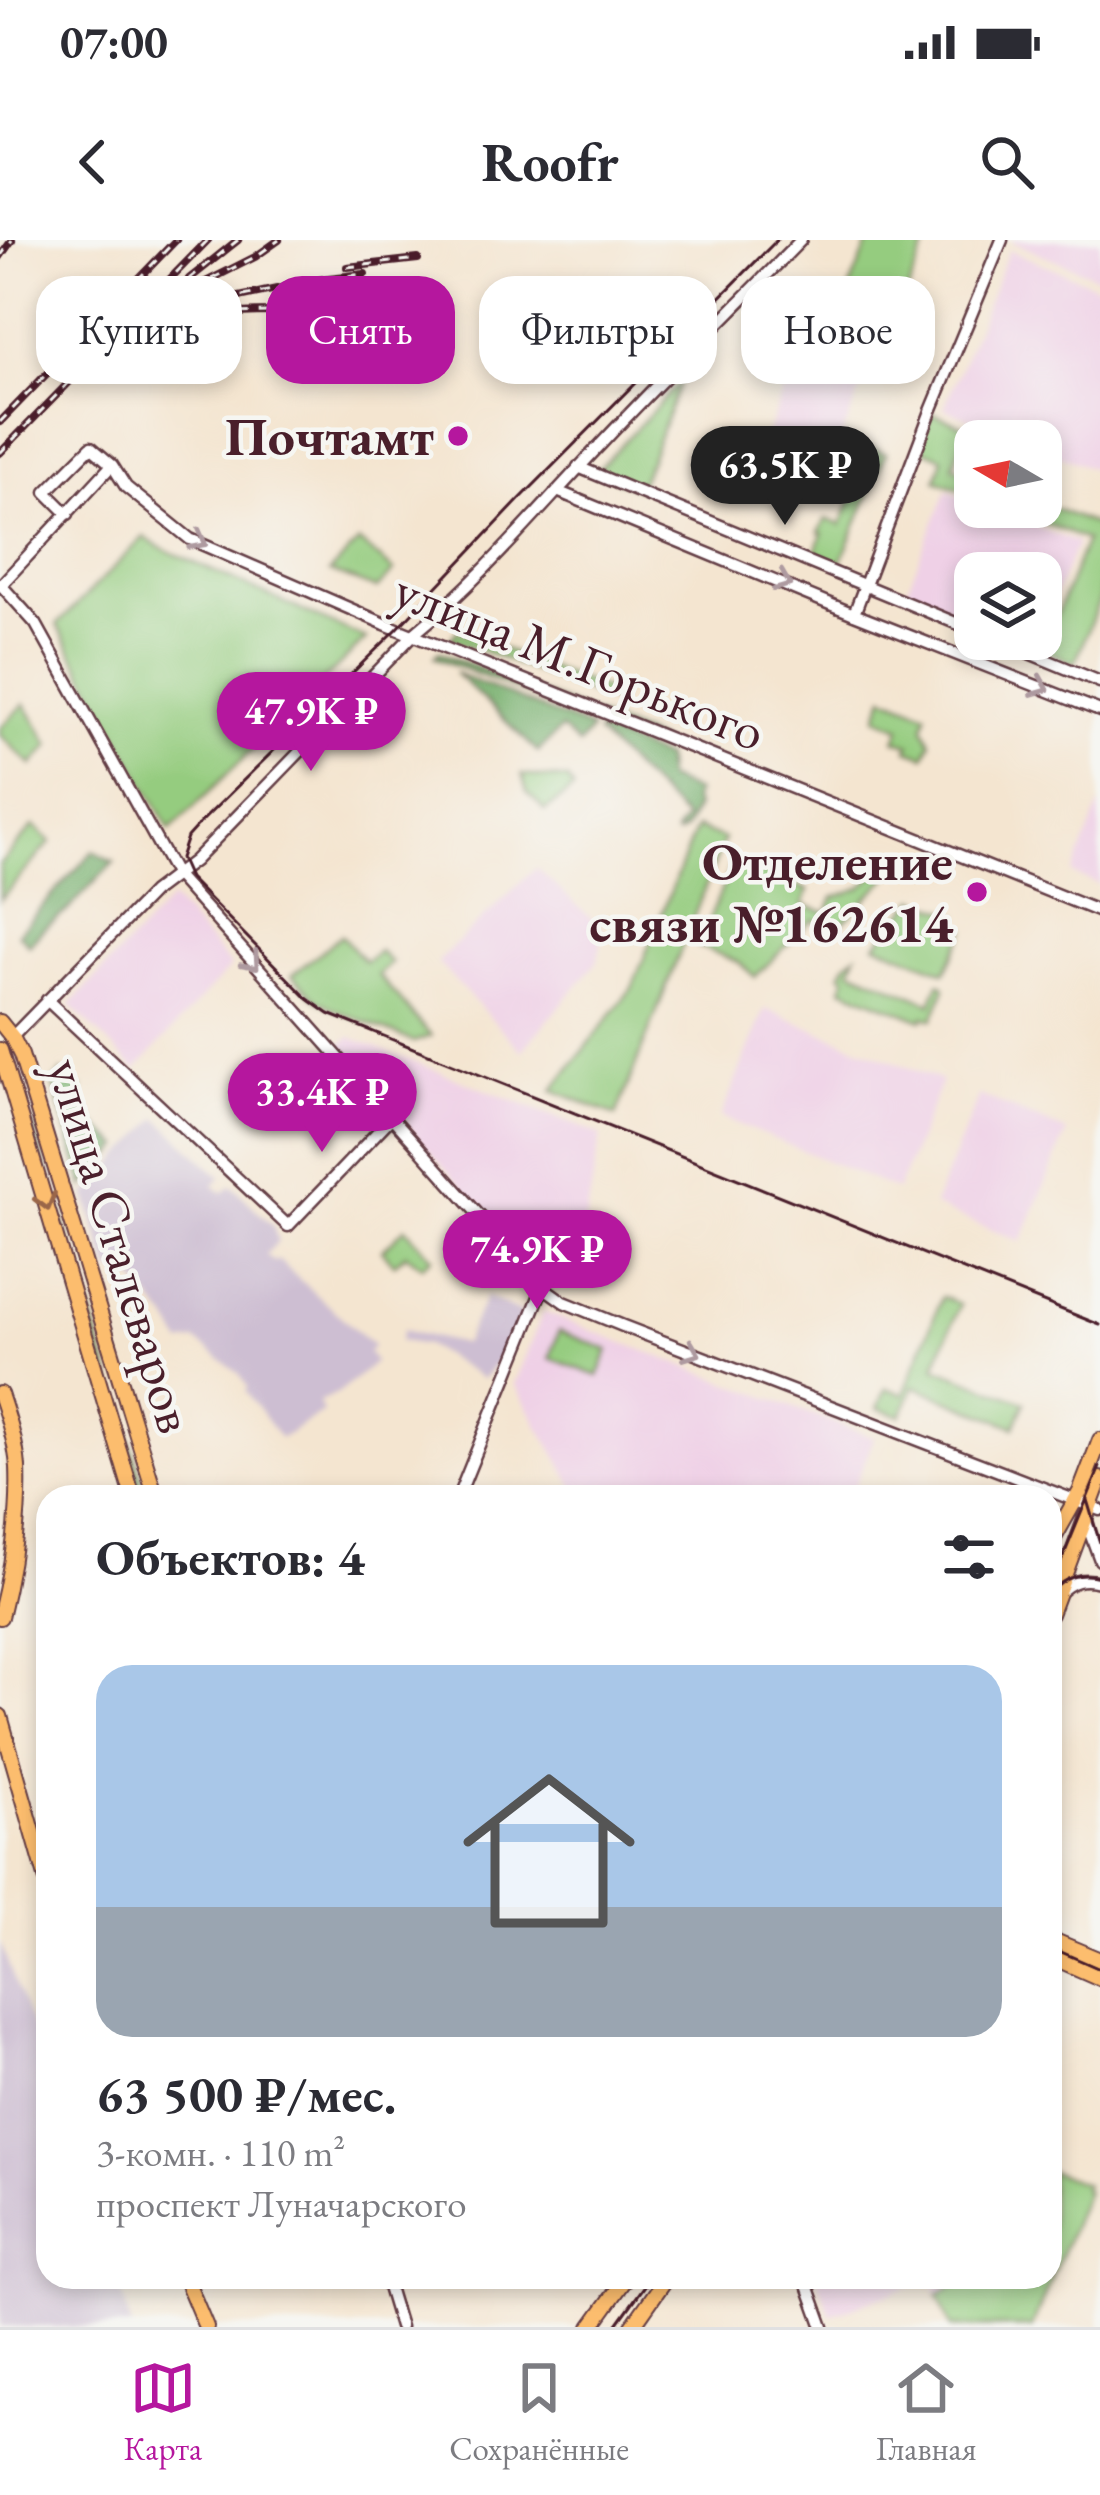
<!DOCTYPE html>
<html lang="ru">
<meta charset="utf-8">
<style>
body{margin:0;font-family:"EB Garamond",serif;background:#f2f2f3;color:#2b2b33;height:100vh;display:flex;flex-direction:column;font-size:45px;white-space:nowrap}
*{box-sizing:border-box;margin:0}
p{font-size:39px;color:#7c7c81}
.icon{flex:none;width:66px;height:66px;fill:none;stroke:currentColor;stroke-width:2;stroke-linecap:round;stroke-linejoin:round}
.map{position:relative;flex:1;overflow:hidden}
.side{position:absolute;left:36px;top:1245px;width:1026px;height:804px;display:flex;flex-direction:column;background:#fff;border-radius:36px;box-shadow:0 6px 18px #0003}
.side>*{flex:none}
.guide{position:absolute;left:36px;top:36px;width:1029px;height:108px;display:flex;gap:24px}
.needle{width:78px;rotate:279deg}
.buttons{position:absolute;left:954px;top:180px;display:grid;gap:24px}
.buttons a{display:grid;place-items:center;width:108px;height:108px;border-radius:24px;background:#fff;box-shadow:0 6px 18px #0003;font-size:60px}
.price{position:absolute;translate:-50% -102px;padding:0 27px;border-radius:42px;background:#b5179e;color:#fff;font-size:39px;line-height:78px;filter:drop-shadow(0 3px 6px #0008)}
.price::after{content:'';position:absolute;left:50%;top:72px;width:36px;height:27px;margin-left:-18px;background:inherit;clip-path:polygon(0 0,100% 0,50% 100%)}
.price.on{background:#222;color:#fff}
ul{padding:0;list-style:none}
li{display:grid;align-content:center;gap:24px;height:636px;padding:0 60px}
li span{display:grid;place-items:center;height:372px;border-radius:36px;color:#555}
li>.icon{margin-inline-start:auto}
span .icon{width:216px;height:216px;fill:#fffc;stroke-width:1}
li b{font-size:51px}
h2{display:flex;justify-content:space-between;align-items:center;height:144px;padding:0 60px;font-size:51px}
.tag{padding:0 42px;border-radius:36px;background:#fff;box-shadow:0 6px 18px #0003;font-size:42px;line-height:108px}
.tag.on{background:#b5179e;color:#fff}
.status{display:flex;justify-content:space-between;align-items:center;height:84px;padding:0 60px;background:#fff;direction:ltr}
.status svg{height:33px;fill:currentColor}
header{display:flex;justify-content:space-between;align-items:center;height:156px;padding:0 60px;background:#fff;font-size:54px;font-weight:700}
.dock{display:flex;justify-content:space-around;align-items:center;height:168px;border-top:3px solid #e1e1e2;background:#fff;font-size:33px;color:#7c7c81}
.dock a{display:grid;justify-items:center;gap:6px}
.dock .on{color:#b5179e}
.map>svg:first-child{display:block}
</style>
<div class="status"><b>07:00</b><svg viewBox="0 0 49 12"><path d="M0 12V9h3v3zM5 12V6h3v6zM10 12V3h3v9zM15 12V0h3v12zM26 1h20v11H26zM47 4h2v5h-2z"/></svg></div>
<header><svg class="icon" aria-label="back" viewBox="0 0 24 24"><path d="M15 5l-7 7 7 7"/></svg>Roofr<svg class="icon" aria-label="search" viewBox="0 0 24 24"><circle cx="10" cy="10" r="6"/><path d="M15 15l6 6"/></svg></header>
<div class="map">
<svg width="1100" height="2087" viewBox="0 0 1100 2087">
<rect width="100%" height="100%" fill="#f6f6f2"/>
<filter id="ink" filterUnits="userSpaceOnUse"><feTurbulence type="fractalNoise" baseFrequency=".00833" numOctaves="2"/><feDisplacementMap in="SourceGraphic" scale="24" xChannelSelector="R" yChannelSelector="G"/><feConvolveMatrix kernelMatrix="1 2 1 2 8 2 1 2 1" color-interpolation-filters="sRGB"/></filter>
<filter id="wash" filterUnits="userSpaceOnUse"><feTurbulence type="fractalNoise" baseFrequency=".004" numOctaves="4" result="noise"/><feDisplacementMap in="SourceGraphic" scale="48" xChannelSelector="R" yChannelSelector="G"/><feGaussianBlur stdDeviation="2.7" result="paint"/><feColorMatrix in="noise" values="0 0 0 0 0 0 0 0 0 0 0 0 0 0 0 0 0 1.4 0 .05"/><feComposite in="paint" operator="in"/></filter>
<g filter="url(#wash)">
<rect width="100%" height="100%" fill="#f4e5d0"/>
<path fill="#efd0e6" d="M1013,0H1100V38L1012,2Z
M1009,10L1100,47V232L1041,208V201H1024L944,168Z
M807,93L874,117L831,222L765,198Z
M947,250L975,262V267H988L1077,303L1041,390V333H975V379L906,351Z
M1100,565V645L1072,634Z
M536,628L604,690L597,722L522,811L437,722Z
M171,659L231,726L136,830L70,765Z
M765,769L942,841L897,950L721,877Z
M350,797L601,895L579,1016L542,1038L338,807Z
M979,855L1067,892L1021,1002L933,966Z
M543,1072L874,1198L850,1257L580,1256L514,1144Z
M817,2037H969L938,2055L931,2039L831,2075Z"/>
<path fill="#cdbed2" d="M158,878L221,937L214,946L223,953L231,945L273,986L278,1001L266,1015L275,1022L278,1020L374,1106L368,1112L375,1122L341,1151L319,1162L323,1172L280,1199L245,1151L248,1148L239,1133L196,1101L182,1104L169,1081L135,1040L109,1029L86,955Z
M486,1056L523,1074L504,1114L482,1139L426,1105L400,1101L403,1090L463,1104Z
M0,1702L48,1831V2037H118L131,2087H0Z"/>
<path fill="#95cc7f" stroke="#707655" stroke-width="3" d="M870,0H928L903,63L843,65Z
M681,141L638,249L596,231Z
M932,173L967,187L953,226L975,236V255L936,240L943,218L918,207Z
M871,207L886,213L840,325L814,314L823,294L819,292L826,279L841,285Z
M1041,263L1100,287V359L1075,423L1043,409L1086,300L1004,267H1041Z
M144,297L157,306L366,399L170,590L57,385Z
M359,302L394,331L377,349L330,332Z
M457,391L620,455L617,463L451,399Z
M885,456L927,473L924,487L931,502L925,516L908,510L910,504L896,500L901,487L877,477Z
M25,464L50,505L32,525L0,495V488Z
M522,535L568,540L574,549L545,571L527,552Z
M34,586L51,602L0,660V624Z
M696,588L724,599L616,876L553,850L632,748Z
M734,620L808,650L803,665L828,673L833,658L861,648L878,633L889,636L831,694L813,679L755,737L738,722L698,706Z
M916,659L959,675L954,686L966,690L945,732L876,704Z
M341,695L365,722L379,711L391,723L378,735L431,796L414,802L335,770L315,758L292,735Z
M856,715L851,729L931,763L939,743L944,745L945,749L933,779L924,776L922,780L842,748L846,737L841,734L847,722Z
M33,882L147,1257H142L29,883Z
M405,988L432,1017L422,1026L406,1014L394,1024L382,1010Z
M942,1057L960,1064L935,1127L1025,1162L1015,1187L914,1146L901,1176L878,1168L886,1148L904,1154Z
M559,1091L609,1110L598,1136L550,1118Z
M1050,1931L1085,1944L1083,1949L1086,1951L1032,2087H951L938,2055L969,2037H1050Z"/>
<path fill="#78b06e" stroke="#61684c" stroke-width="3" d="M439,412L657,500L662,504L661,508L435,417Z
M455,433L591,489L579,505L561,489L538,512Z
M598,491L665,518L666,539L696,552L693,561L696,567L685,590L677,595L675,593L685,579L597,494Z
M93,611L114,622L66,672L44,688L29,705L18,693Z
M62,832L82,849L72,863L121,907L84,947L53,843Z"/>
</g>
<g filter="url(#ink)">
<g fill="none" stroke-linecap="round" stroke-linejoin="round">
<g stroke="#643d44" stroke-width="15">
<path id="minor" d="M578,227L975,391
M557,251L854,374L1100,471
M68,274L46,252L91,207L112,225L126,247L190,299L385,384L1100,672
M1,345L36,384L175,634L543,1047L564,1062L623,1086L1100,1270
M0,346L112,225
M854,374L931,171L1002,0
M995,399L1100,442
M47,760L288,986L391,878
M12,797L153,652L194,621L414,394C482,338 540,268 601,204C666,134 735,68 801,0
M458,1257L543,1047
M1085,1279L1100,1320
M1059,1353C1071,1341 1083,1337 1100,1342
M385,2037L400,2087
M805,2037L823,2087"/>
</g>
<g stroke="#643d44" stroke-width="18">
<path id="major" d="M0,782L12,797L21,815L156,1257
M0,810L133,1257
M0,1154C8,1178 16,1202 18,1227C20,1277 12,1329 0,1377
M1050,1305L1080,1252L1100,1200
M1050,1374L1100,1239
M0,1476L48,1644
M1050,1699L1100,1720
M1050,1716L1100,1738
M185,2037L206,2087
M591,2087L627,2037
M632,2087L667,2037"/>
</g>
<use href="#minor" stroke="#fff" stroke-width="10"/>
<use href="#major" stroke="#fcbd6e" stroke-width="14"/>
<path stroke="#4a1f2b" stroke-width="3" d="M777,0L519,260L397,389L196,587L187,597L180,618L189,638L308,759L329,774L1100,1085
M1087,1260L1100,1303
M1050,1349L1100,1227
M1050,1352C1065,1338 1079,1331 1100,1337
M1050,1707L1100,1729
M615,2087L651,2037"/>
<g stroke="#4a1f2b" stroke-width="8">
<path id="rail" d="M0,17L12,0
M347,27L418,19
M189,39L238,0
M225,60L328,38L365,34
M164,63L255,17L279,0
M290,80L330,94
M119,102C191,68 258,71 336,73
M0,182L176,0
M0,213L208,0"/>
</g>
<use href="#rail" stroke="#f6f6f2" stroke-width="3" stroke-dasharray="9" stroke-linecap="butt"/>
</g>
<defs><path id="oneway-chevron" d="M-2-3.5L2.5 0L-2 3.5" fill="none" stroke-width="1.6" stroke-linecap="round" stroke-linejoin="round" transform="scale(3)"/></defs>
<g stroke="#ae9aa0">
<use href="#oneway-chevron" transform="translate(199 301) rotate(28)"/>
<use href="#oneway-chevron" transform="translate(783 342) rotate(22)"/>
<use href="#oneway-chevron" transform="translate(1041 447) rotate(22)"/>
<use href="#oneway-chevron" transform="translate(252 722) rotate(48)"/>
<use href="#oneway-chevron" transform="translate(692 1112) rotate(21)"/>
</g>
<use stroke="#9a6649" href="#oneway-chevron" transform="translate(46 962) rotate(74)"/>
</g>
<g fill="#b5179e" stroke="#f6f6f2" stroke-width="4.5">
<circle cx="458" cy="196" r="12"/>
<circle cx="977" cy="652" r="12"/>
</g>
<g text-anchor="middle" stroke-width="9" stroke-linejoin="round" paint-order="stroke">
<g font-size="54" font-weight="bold" fill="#4a1f2b" stroke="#f6f6f2" text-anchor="end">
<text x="434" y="215">Почтамт</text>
<text x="953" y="640">Отделение<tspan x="953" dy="62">связи №162614</tspan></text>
</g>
<g font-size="54" fill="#4a1f2b" stroke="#f6f6f2">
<text transform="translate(580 420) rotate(22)" y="19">улица М.Горького</text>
<text transform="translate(122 1005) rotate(73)" y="19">улица Сталеваров</text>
</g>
</g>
</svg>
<div class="buttons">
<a><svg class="needle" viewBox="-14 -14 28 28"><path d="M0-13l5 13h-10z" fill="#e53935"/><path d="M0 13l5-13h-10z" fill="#7c7c81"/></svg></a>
<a><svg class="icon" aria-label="layers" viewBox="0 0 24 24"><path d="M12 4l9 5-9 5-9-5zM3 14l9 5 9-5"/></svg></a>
</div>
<b class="price on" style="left:785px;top:288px">63.5K ₽</b>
<b class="price" style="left:311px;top:534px">47.9K ₽</b>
<b class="price" style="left:322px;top:915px">33.4K ₽</b>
<b class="price" style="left:537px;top:1072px">74.9K ₽</b>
<div class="guide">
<a class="tag">Купить</a>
<a class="tag on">Снять</a>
<a class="tag">Фильтры</a>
<a class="tag">Новое</a>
</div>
<section class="side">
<h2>Объектов: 4<svg class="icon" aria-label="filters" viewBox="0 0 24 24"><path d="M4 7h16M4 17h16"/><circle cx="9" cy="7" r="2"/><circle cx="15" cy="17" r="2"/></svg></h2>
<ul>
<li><span style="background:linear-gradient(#a9c7e8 65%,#9aa5b1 0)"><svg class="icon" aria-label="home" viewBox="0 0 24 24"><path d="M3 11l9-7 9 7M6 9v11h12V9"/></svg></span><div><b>63 500 ₽/мес.</b><p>3-комн. · 110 m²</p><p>проспект Луначарского</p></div></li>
</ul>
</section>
</div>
<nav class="dock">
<a class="on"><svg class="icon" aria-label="map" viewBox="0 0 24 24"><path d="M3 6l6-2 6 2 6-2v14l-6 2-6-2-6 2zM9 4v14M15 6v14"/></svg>Карта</a>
<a><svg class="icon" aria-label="saved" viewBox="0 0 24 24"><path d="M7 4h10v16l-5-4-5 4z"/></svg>Сохранённые</a>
<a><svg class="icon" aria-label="home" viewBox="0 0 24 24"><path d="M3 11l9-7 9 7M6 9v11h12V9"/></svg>Главная</a>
</nav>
